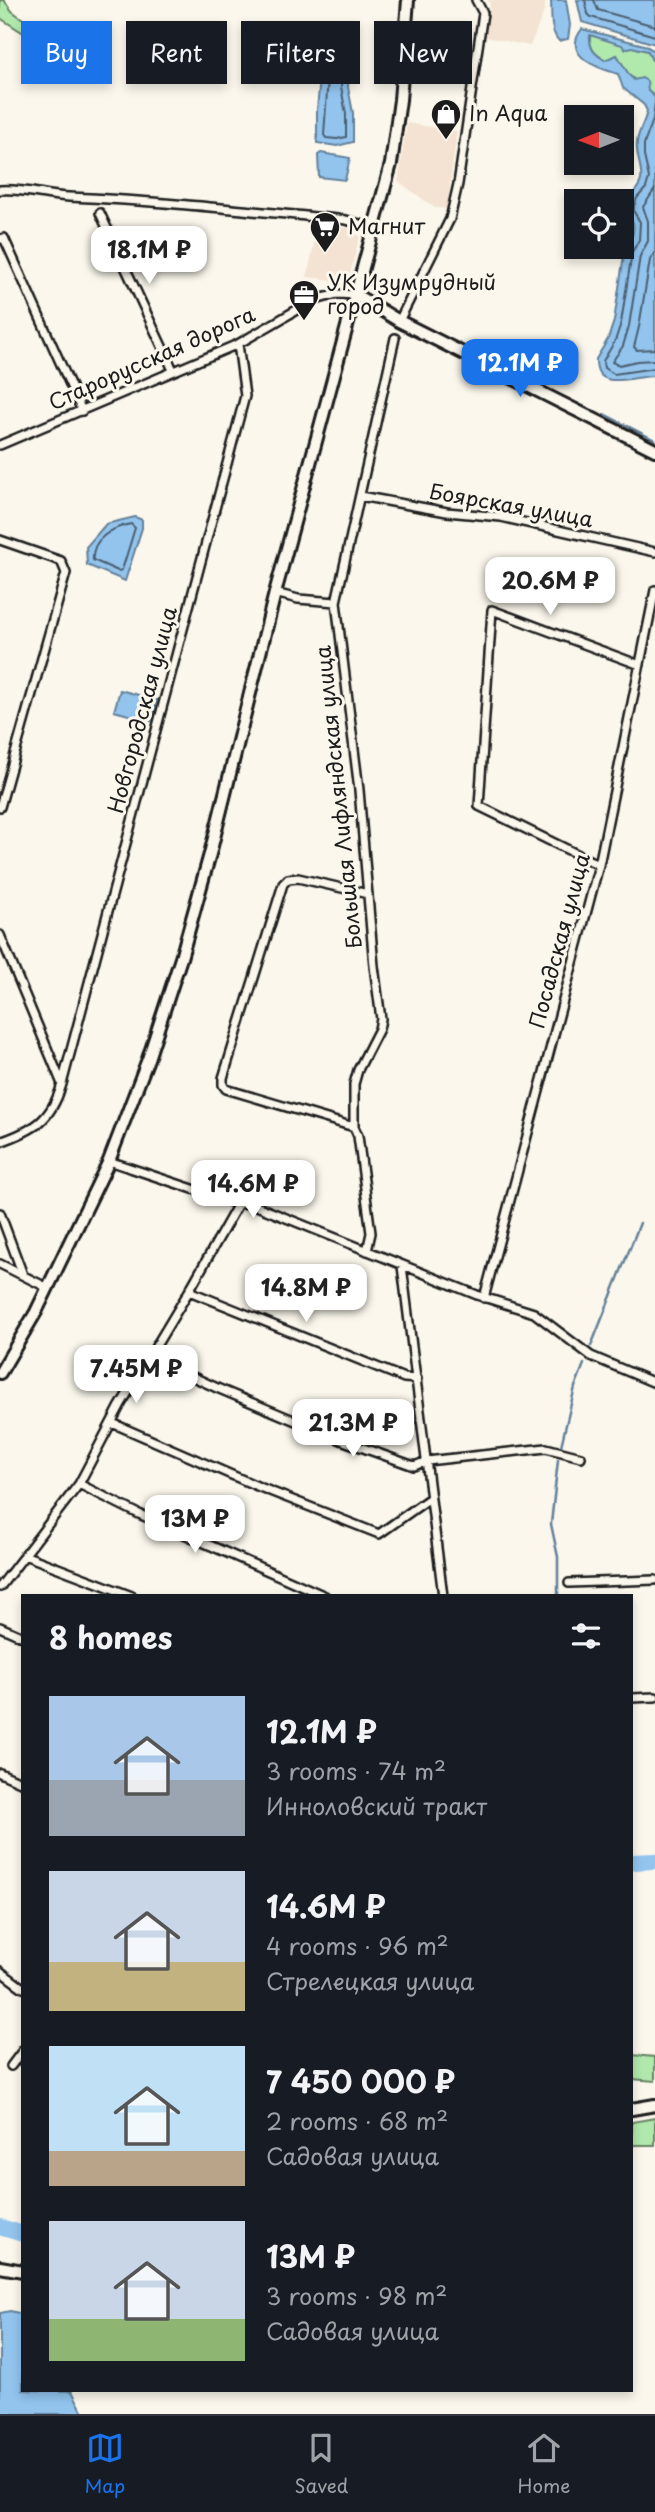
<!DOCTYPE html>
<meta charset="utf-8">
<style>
body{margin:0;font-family:"Playpen Sans",sans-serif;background:#20242c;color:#f1f3f6;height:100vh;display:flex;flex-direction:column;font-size:26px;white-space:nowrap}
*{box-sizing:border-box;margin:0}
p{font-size:23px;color:#9ea1a6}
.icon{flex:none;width:38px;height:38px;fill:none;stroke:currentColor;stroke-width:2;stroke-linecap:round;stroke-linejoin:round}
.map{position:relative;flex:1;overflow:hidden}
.panel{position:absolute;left:21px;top:1594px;width:612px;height:798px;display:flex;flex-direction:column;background:#171b24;border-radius:0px;box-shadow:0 4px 10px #0003}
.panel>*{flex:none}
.guide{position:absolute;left:21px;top:21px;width:614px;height:63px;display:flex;gap:14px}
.needle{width:46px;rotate:269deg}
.fabs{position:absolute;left:564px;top:105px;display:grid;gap:14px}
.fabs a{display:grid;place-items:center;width:70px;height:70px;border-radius:0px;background:#171b24;box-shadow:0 4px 10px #0003;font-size:35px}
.price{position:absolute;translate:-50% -60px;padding:0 16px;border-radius:14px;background:#fff;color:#222;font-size:23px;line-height:46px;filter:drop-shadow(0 2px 4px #0008)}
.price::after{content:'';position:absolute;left:50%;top:42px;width:21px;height:16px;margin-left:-10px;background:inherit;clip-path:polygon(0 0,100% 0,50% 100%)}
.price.current{background:#1a73e8;color:#fff}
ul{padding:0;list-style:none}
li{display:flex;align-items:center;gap:21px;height:175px;padding:0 28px}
li span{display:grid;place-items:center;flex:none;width:196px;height:140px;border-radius:0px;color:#555}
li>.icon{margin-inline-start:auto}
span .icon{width:84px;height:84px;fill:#fffc;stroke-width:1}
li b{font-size:30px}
h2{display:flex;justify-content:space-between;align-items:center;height:84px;padding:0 28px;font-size:30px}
.pill{padding:0 24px;border-radius:0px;background:#171b24;box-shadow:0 4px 10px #0003;font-size:24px;line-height:63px}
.pill.current{background:#1a73e8;color:#fff}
.tabs{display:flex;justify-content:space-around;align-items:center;height:98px;border-top:2px solid #363941;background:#171b24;font-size:19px;color:#9ea1a6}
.tabs a{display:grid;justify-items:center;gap:4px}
.tabs .current{color:#1a73e8}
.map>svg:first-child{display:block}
</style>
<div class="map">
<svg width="655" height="2414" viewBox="0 0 655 2414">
<rect width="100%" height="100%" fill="#fbf7ec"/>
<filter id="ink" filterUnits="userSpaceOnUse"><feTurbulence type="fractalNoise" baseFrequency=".0143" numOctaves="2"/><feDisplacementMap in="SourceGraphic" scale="14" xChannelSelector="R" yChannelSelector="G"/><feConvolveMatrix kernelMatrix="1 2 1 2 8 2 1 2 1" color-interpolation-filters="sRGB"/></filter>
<g filter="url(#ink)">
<path fill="#f4e3d2" d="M487,0H545V9L530,46L485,37L490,3Z
M407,123L457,131L447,209L435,208L398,181Z
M318,226L348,228L360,236L348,282L307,277Z"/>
<path fill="#b1e8ac" stroke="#668264" stroke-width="2" d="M0,0H4L12,11L31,25L22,32L0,18Z
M590,35L648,51L652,60H655V97L629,75L617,55L605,60C594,54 589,48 590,35Z
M632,2055L655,2057V2081L632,2079Z
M655,2118V2145H632V2122Z"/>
<path fill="#92c4ee" stroke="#63819a" stroke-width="2" d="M551,0H566L570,25L568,39L559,41C549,30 552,14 551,0Z
M577,0H655V44L582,22Z
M582,29L644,45L655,51V60H652L648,51L632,47L625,49L622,45L590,35C589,48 594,54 605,60L617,55L629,75L634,80L642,78L647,81L648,91L655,97V376C635,375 595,394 596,359L608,339L614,321L625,248C631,241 635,233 633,223C631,217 626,216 627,208C628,194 639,191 641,180C643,168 635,155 637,142C638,131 645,122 647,111L644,105L623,88L618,74C598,68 561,56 582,29Z
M326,36L351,43L348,87L353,113V142L337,146L317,143V109L324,38Z
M321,153L350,158L345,180L319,177L318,155Z
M135,517L142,520V528L125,581L87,565L86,547L106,524Z
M120,690L157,700L151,721L114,711Z
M10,2311L23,2314V2390L72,2391L84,2414H0V2313Z"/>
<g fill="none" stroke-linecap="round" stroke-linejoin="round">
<path stroke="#4b5f70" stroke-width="2" d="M585,0L588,14L591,17L655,36
M594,0L598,10L655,26
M334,45L343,50L341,87L346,114V137L337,139L326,138L324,135L330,48Z
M655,103L653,120L644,144V156L649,178L646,188L637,198L634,206V212L640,222L639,240L632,252L621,323L615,341L603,361L604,368L614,374L655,368
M655,189L643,207L648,221V241L640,256L629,326L623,346L612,362L619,365L637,361L655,360
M655,252L650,260L639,327L634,347L637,350L655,349
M131,524L135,528L122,570L118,571L93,560C91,539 113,527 131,524Z"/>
<path stroke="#63819a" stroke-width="2.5" d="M604,414L655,440
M591,1346L640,1223
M561,1446L575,1387L584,1364
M558,1596V1557L551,1524L558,1460"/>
<path stroke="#92c4ee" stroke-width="16" d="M632,1862L655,1861
M0,2227L23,2234"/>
<g stroke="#1c1c1c" stroke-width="12">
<path id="street" d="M0,190C23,188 46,196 69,197C162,201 253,211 346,220L374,228
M100,213L173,370
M0,239L4,238L82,411
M399,321L450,219L458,184L483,13L476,0
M0,445L238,344L312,301L337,294L356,295
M360,496L447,512L501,517L655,552
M0,540L61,561L66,573L0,807
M275,593L298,599L336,602
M599,865L479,806L492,610L640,665
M0,935L62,1084C51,1121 34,1130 0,1142
M62,1084L245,396L238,344
M354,1127L226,1089L223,1085V1078L283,884L288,879L298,878L368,894
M109,1161L238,1204L249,1203L477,1295L534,1313L591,1356L655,1383
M0,1213L23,1275
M367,1251L371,1233L358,1136L354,1127V1084L358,1070L379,1029L381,1019L374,966L359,790L336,602L395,338
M0,1264L48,1288
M402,1266L443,1596
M189,1291L404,1378L417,1379
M484,1298L599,865L655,590
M148,1356L217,1388L341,1440L414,1466L427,1461L546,1448L581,1457
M112,1423L257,1486L379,1534L430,1498
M79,1484L139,1514L325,1596
M24,1555L132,1596
M569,1583L655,1580
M0,1587L79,1484L120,1406L189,1291L238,1204
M0,1627L23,1637
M632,1698L655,1697
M0,1773L23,1783
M0,1971L23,1988
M11,2066L23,2050"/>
</g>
<g stroke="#1c1c1c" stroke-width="16">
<path id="secondary" d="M356,295L399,321L655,450
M0,1373L36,1312L109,1161L148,1059L181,958L210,854L275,593L391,164L400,100L408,0
M632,2109L655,2105
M0,2267L23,2271"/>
</g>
<use href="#street" stroke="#fbf7ec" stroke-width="7"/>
<use href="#secondary" stroke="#fbf7ec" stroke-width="10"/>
</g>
</g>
<defs>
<g id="shop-pin" transform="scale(1.575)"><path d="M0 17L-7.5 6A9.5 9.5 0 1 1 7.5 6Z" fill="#1c1c1c" stroke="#fbf7ec"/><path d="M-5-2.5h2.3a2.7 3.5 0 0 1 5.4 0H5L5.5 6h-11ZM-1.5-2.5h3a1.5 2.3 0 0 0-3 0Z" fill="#fff"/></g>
<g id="supermarket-pin" transform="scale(1.575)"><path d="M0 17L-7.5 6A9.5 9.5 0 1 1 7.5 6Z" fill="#1c1c1c" stroke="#fbf7ec"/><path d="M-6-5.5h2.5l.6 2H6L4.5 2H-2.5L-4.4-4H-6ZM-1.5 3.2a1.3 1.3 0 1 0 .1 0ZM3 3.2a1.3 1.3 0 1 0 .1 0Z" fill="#fff"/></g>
<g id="office-pin" transform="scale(1.575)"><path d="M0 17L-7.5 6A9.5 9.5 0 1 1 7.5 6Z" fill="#1c1c1c" stroke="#fbf7ec"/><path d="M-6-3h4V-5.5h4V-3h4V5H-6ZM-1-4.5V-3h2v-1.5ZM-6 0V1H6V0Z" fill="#fff"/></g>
</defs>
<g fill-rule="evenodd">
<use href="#shop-pin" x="446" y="114"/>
<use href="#supermarket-pin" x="325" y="227"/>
<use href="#office-pin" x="304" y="295"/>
</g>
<g text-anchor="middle" stroke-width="6" stroke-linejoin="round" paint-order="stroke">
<g font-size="21" fill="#1c1c1c" stroke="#fbf7ec" text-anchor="start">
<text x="469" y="121">In Aqua</text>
<text x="348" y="234">Магнит</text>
<text x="327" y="290">УК Изумрудный<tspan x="327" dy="24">город</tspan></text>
</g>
<g font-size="21" fill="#1c1c1c" stroke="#fbf7ec">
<text transform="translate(152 359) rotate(-24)" y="7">Старорусская дорога</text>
<text transform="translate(511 506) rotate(10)" y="7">Боярская улица</text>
<text transform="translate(143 710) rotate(-75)" y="7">Новгородская улица</text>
<text transform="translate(339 797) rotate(-96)" y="7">Большая Лифляндская улица</text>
<text transform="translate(560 941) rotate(-75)" y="7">Посадская улица</text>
</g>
</g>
</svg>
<div class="fabs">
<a><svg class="needle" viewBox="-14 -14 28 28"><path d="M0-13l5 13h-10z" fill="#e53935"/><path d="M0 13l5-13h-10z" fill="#9ea1a6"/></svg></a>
<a><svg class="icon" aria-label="locate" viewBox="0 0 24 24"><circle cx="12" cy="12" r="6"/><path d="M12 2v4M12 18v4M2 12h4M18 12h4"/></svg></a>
</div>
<b class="price" style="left:149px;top:286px">18.1M ₽</b>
<b class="price current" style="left:520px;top:399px">12.1M ₽</b>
<b class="price" style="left:550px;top:617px">20.6M ₽</b>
<b class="price" style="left:253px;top:1220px">14.6M ₽</b>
<b class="price" style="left:306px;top:1324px">14.8M ₽</b>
<b class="price" style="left:136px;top:1405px">7.45M ₽</b>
<b class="price" style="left:353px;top:1459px">21.3M ₽</b>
<b class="price" style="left:195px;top:1555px">13M ₽</b>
<div class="guide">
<a class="pill current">Buy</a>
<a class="pill">Rent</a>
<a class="pill">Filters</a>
<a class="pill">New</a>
</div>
<section class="panel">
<h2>8 homes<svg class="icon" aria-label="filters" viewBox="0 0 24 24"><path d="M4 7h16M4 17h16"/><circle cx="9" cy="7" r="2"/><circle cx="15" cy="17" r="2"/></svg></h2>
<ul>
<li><span style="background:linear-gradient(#a9c7e8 60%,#9aa5b1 0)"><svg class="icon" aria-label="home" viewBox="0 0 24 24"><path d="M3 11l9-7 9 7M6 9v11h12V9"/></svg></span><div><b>12.1M ₽</b><p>3 rooms · 74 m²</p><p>Инноловский тракт</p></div></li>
<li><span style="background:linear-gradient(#c9d6e8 65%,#c2b280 0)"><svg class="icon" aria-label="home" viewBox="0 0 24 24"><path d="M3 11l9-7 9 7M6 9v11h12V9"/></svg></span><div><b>14.6M ₽</b><p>4 rooms · 96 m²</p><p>Стрелецкая улица</p></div></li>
<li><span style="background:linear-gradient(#bfe0f5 75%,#b9a48a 0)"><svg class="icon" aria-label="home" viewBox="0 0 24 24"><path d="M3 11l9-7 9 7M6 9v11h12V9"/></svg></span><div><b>7 450 000 ₽</b><p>2 rooms · 68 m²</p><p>Садовая улица</p></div></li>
<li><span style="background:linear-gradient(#c9d6e8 70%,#8fb573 0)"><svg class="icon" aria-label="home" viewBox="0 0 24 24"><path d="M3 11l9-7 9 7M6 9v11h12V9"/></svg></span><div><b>13M ₽</b><p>3 rooms · 98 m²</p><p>Садовая улица</p></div></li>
</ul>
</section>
</div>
<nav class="tabs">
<a class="current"><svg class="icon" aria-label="map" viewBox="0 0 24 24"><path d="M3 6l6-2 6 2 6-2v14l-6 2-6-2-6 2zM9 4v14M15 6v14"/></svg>Map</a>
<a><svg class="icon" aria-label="saved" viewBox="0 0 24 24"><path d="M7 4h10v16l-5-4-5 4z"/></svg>Saved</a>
<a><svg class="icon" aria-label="home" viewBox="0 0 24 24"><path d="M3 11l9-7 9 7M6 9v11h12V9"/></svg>Home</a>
</nav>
